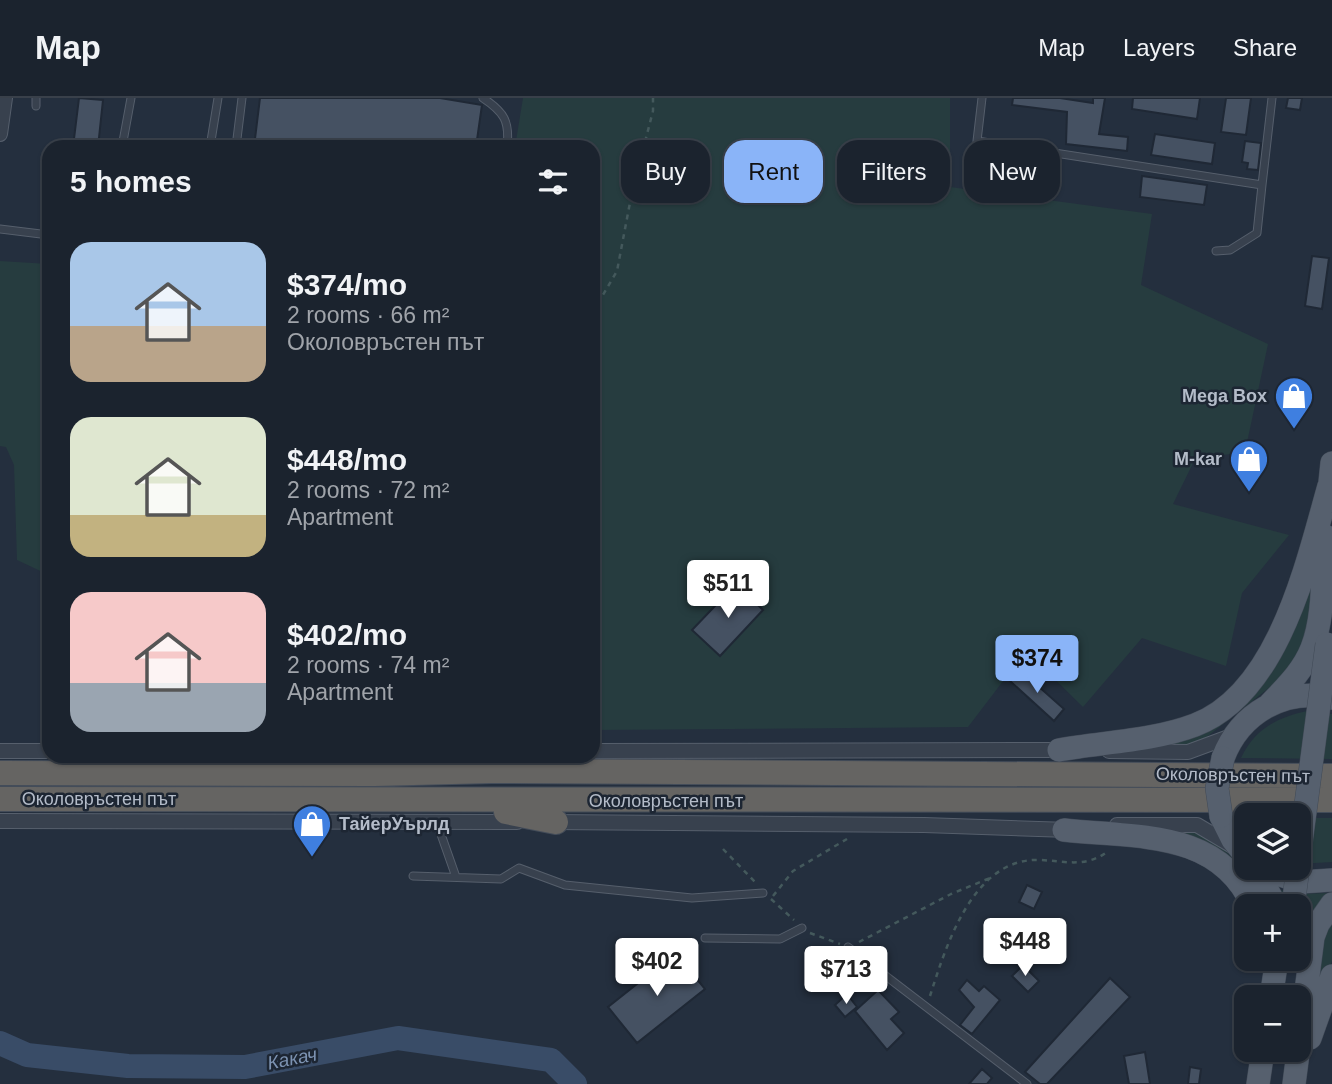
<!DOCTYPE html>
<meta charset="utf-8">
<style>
body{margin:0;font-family:Helvetica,sans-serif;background:#242b36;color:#f1f3f6;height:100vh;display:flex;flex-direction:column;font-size:26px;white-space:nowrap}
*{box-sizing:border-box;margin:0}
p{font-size:23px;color:#a0a4aa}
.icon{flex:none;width:38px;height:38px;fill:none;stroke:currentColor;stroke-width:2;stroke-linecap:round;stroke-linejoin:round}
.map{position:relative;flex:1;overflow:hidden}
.details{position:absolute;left:42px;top:42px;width:558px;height:623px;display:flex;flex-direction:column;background:#1b232e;border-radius:21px;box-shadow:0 2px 5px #0004,0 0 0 2px #39404a}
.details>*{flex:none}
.top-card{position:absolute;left:621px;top:42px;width:606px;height:63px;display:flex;gap:14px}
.controls{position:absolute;left:1234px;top:705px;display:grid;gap:14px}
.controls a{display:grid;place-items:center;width:77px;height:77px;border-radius:14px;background:#1b232e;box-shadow:0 2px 5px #0004,0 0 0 2px #39404a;font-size:35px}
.price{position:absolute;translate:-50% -60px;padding:0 16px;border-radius:7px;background:#fff;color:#222;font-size:23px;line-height:46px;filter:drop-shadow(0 2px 4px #0008)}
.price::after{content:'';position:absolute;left:50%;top:42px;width:21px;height:16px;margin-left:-10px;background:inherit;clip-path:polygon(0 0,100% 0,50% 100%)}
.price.current{background:#8ab4f8;color:#111}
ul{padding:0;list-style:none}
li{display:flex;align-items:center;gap:21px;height:175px;padding:0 28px}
li span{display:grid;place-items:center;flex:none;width:196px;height:140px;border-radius:21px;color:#555}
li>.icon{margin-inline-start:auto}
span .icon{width:84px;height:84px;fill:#fffc;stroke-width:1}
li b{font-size:30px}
h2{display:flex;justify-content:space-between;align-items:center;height:84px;padding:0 28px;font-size:30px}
.pill{padding:0 24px;border-radius:21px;background:#1b232e;box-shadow:0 2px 5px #0004,0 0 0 2px #39404a;font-size:24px;line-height:63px}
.pill.current{background:#8ab4f8;color:#111}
header{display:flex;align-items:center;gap:42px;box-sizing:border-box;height:98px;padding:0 35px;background:#1b232e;border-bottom:2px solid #39404a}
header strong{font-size:33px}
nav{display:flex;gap:38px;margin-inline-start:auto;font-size:24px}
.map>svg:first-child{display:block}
</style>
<header>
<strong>Map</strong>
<nav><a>Map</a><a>Layers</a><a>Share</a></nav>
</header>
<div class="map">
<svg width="1332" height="986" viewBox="0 0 1332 986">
<rect width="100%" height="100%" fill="#242f3e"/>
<path fill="#263c3f" d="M523,0H950V89L1152,116L1141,187L1268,246L1245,354L1195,361L1173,406L1289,437L1242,495L1226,568L1142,540L1083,609L1026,553L968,629L593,632V49H515Z
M0,163L49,166V477L17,462L14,367L6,349L0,348Z
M1312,466L1310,537L1284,578L1199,645L1172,650L1120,645L1234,611Z
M1307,613L1332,616V661L1241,660C1255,631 1276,620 1307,613Z
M1298,720H1332V764L1299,766Z
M1159,733H1199L1208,736L1251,778L1256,800Z
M1279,792L1303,796L1327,795L1329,799L1299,828L1298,808H1282Z
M1332,813V863L1312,916L1319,839Z"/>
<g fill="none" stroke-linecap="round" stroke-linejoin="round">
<path stroke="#394c67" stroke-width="24" d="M0,945L27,957L128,968L245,969L398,940L551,962L575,986"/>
</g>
<path fill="#455162" stroke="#1f2835" stroke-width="2" d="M79,0L103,2L98,49H73Z
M260,0H440L482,7L476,49H254Z
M1013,0H1060L1093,5V0H1105L1099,36L1128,39L1127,53L1066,46L1067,14L1012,7Z
M1133,0H1200L1197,21L1132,11Z
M1226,0H1251L1246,37L1221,34Z
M1288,0H1302L1300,12L1286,10Z
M1155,36L1215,45L1212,66L1151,57Z
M1245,43L1261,45L1258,72L1247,71L1248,65L1242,64Z
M1142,78L1207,87L1204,107L1140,99Z
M1312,158L1329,160L1322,211L1305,208Z
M736,486L763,512L720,558L692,532Z
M1020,572L1064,611L1054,623L1010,583Z
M1027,787L1042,794L1034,811L1019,804Z
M676,855L705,891L637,945L608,909Z
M1023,867L1039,883L1028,894L1012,878Z
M1110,880L1130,899L1047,986H1040L1025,974Z
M967,882L979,893L984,888L1000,902L972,936L960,927L974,909L959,892Z
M878,892L899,914L891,921L904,935L887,952L855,913Z
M847,896L857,909L845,919L835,907Z
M1145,954L1150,986H1129L1124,958Z
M1190,969L1201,971L1199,986H1188Z
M982,971L992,980L987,986H969Z"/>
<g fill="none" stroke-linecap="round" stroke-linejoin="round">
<g stroke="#565f6c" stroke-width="9">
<path id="service" d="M483,0C504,14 510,23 507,49
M982,0L977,43L1262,87L1272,0
M36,8V0
M122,49L131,0
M210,49L218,0
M236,49L242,0
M0,131L49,137
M1216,153L1230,152L1257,135L1262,87
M437,725L456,779
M413,778L501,781L519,770L565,787L692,800L763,795
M705,840L780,841L802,830
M848,849L1027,986"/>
</g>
<g stroke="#565f6c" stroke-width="16">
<path id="minor" d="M0,36L5,0
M0,653H49
M593,653L1064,652
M1109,653L1188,654L1234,637
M0,723L517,724
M551,724L924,727L1069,732
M1117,727H1197L1234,749"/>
</g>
<g stroke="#414a57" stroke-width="24">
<path id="primary" d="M1328,404L1332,365
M1270,606C1286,589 1303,573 1312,550C1325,517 1322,473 1325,438
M1059,652C1103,644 1153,643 1195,627C1279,595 1307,465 1329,388
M1223,660C1240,615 1285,589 1332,600
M1221,718L1233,742L1246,758
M1064,732C1136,740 1219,731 1253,808
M1255,770L1276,808
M1260,770L1301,784L1332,782
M1271,900L1277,861
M1310,940L1332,878
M1258,986L1263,952
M1294,986L1313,839L1318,826L1332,806"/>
</g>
<g stroke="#434c59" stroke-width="26">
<path id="trunk" d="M0,675L374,676L492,673L1332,678
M0,701L1332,702
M506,714L556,724"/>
</g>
<path stroke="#44595c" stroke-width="2.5" stroke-dasharray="5 5" stroke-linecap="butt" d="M593,214L617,173L632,94L653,13V0
M723,751L757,786
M773,798L793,773L847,741
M771,801L794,822
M810,835L840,846
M859,844L951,796L990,780
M930,898C946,848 973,759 1040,762C1065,763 1085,770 1107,754"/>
<use href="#service" stroke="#38414e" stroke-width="7"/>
<use href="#minor" stroke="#38414e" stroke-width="14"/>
<use href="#primary" stroke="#56606e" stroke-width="23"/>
<use href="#trunk" stroke="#656462" stroke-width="24"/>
<g stroke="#414a57" stroke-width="24" stroke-linecap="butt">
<path id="primary-bridge" d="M1221,718L1217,690L1223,660
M1298,767L1327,546
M1293,808L1298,770"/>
</g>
<use href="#primary-bridge" stroke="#56606e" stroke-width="23"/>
</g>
<defs>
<g id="shop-pin" transform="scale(2.0125)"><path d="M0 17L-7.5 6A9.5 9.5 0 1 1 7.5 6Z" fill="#3f7fe0" stroke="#1d2633"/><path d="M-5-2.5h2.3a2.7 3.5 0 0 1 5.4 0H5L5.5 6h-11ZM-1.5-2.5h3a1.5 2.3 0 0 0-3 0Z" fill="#fff"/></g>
</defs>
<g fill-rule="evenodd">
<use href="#shop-pin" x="1294" y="298"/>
<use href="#shop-pin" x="1249" y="361"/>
<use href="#shop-pin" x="312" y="726"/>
</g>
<g text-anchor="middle" stroke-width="5" stroke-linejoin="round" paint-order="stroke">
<g font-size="18" font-weight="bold" fill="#b4bcc9" stroke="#1d2633" text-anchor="end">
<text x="1267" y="304">Mega Box</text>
<text x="1222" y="367">M-kar</text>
<text x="339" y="732" text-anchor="start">ТайерУърлд</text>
</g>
<g font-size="18" fill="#b4bcc9" stroke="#1d2633">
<text transform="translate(1233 677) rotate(1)" y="6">Околовръстен път</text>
<text x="99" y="707">Околовръстен път</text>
<text x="666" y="709">Околовръстен път</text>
</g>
<g font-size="19" font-style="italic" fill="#7c92b1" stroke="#1d2633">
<text transform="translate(292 960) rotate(-11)" y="7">Какач</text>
</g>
</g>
</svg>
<div class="controls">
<a><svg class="icon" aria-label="layers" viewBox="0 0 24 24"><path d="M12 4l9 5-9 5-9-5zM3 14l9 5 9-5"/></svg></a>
<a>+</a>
<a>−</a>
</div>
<b class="price" style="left:728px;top:522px">$511</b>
<b class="price current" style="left:1037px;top:597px">$374</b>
<b class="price" style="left:1025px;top:880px">$448</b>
<b class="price" style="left:657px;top:900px">$402</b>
<b class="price" style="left:846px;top:908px">$713</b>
<div class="top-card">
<a class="pill">Buy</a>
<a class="pill current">Rent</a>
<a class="pill">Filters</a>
<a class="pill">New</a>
</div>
<section class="details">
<h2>5 homes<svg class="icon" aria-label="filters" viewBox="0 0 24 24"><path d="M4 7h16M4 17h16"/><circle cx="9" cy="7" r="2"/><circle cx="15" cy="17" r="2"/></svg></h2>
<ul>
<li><span style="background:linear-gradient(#a9c7e8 60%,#b9a48a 0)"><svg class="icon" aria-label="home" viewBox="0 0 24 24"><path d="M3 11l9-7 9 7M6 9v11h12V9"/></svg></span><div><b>$374/mo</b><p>2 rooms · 66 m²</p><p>Околовръстен път</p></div></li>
<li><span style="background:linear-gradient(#dfe7d0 70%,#c2b280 0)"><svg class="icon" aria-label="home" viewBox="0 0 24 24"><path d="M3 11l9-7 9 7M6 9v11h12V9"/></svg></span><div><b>$448/mo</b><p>2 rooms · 72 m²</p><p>Apartment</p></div></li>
<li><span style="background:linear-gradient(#f6c9c9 65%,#9aa5b1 0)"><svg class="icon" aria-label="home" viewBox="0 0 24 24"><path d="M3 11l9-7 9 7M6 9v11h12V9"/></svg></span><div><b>$402/mo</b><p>2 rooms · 74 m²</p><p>Apartment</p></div></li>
</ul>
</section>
</div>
